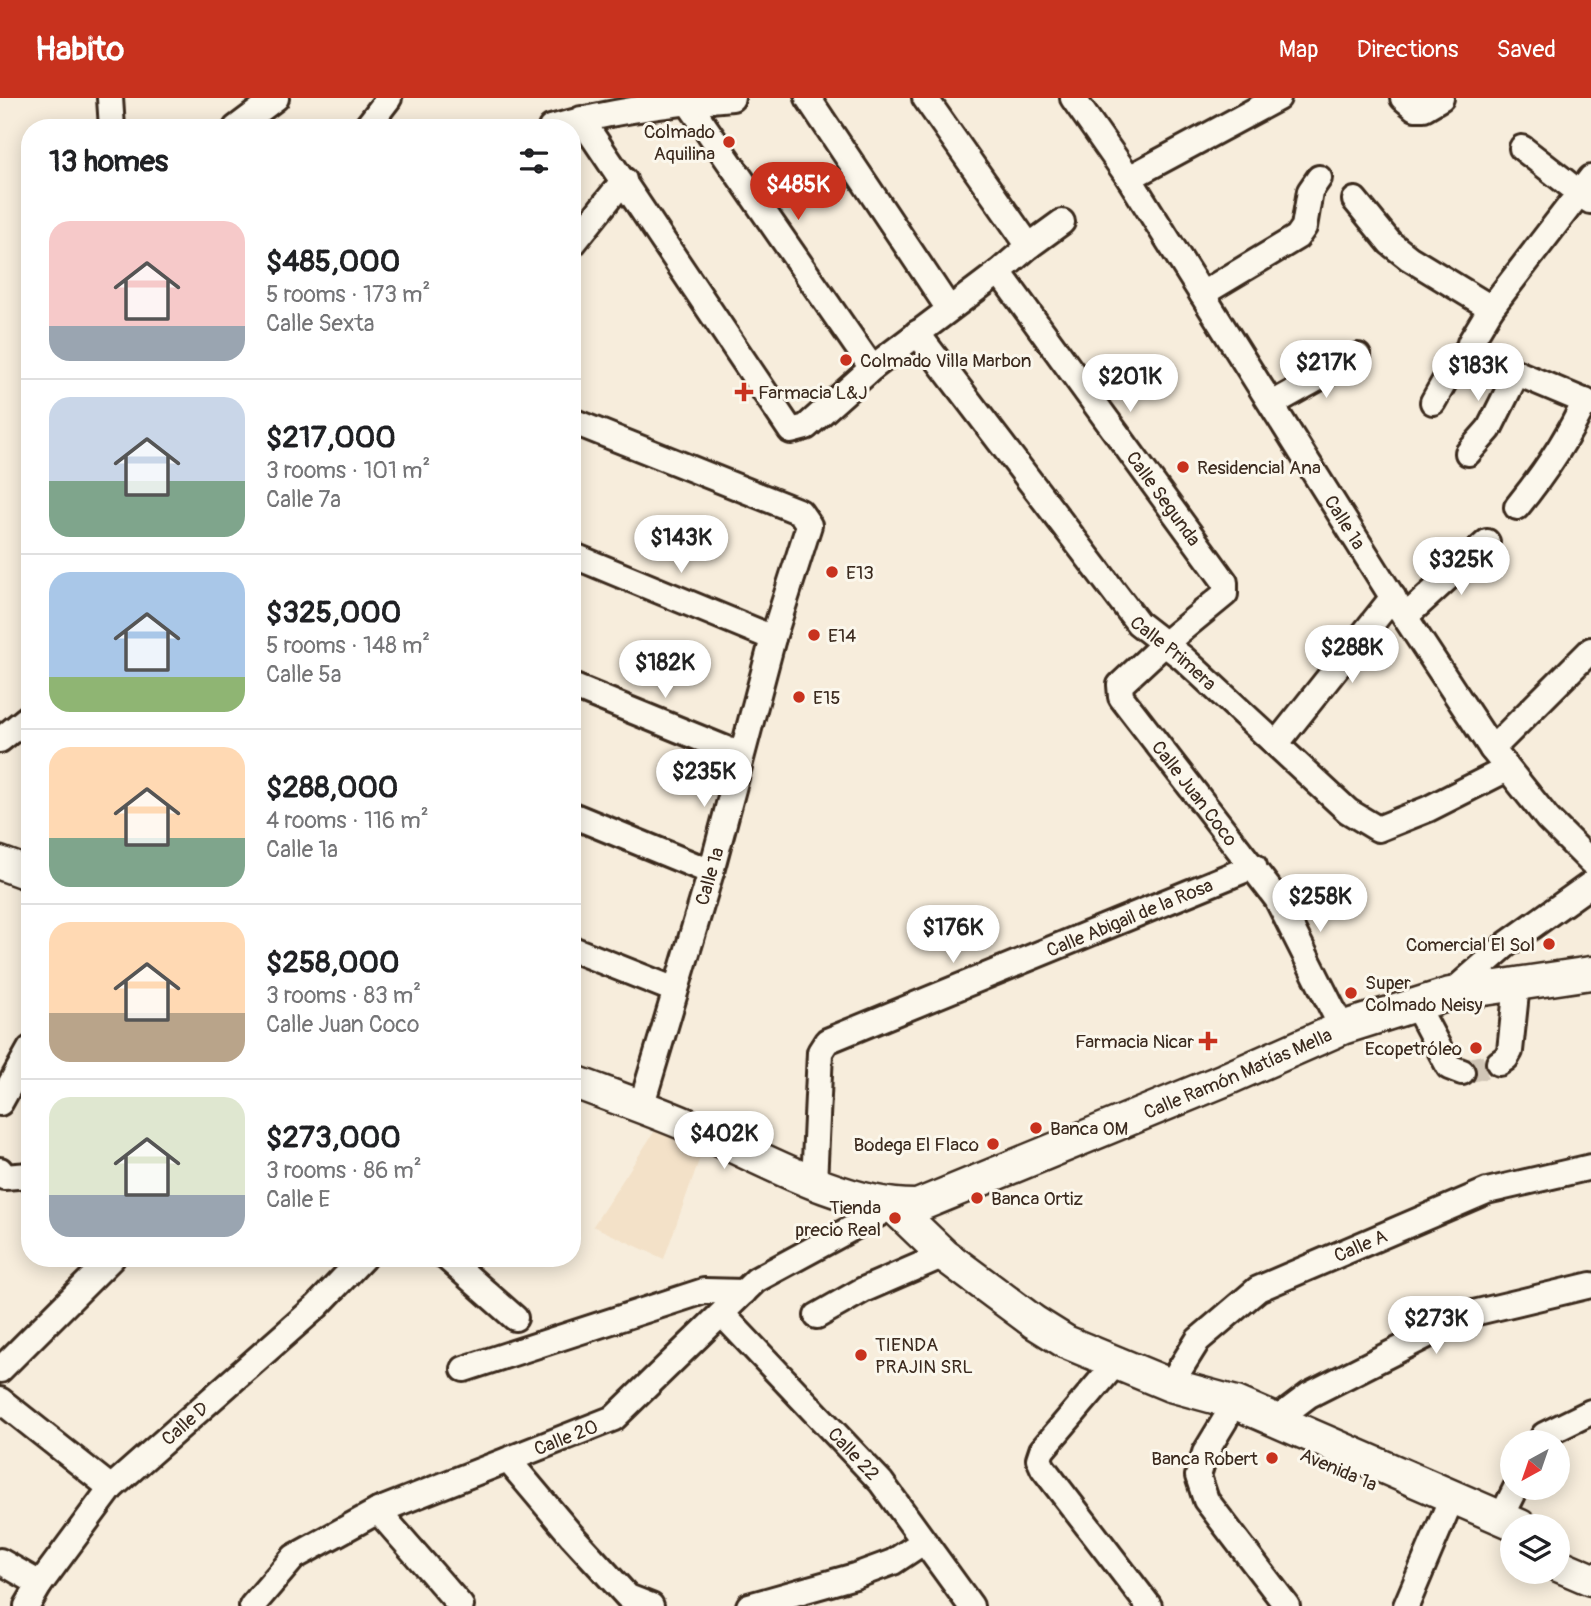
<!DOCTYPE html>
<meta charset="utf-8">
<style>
body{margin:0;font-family:Pangolin,sans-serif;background:#f2f2f2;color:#202124;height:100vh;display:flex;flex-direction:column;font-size:26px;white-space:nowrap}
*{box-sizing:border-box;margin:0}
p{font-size:23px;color:#757577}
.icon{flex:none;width:38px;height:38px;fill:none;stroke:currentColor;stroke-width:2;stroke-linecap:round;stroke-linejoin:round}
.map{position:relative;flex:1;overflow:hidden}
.sheet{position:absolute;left:21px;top:21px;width:560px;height:1148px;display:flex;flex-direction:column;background:#fff;border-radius:28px;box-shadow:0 4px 18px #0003}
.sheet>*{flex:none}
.needle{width:46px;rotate:220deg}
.tools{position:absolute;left:1500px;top:1332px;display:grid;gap:14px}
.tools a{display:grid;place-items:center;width:70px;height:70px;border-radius:50%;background:#fff;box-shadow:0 4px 18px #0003;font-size:35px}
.price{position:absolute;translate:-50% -60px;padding:0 16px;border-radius:24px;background:#fff;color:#222;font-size:23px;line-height:46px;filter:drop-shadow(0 2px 4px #0008)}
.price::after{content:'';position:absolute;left:50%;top:42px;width:21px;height:16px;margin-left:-10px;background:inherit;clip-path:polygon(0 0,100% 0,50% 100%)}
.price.current{background:#c8321e;color:#fff}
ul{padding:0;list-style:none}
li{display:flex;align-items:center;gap:21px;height:175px;padding:0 28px}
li+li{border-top:2px solid #e0e0e0}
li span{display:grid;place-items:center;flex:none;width:196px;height:140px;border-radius:21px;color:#555}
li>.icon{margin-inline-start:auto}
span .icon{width:84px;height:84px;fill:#fffc;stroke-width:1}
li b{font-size:30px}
h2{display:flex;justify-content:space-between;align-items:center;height:84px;padding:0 28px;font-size:30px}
header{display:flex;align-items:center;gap:42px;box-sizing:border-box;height:98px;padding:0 35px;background:#c8321e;color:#fff}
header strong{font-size:33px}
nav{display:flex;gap:38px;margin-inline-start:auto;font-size:24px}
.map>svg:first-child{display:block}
</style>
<header>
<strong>Habito</strong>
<nav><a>Map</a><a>Directions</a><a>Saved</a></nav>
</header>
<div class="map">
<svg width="1591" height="1508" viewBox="0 0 1591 1508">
<rect width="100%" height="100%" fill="#f7eddc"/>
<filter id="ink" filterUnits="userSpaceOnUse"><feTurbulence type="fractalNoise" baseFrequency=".0143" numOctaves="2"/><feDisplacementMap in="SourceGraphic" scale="14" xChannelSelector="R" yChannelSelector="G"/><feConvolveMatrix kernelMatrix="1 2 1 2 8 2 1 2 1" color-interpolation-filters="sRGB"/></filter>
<g filter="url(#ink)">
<path fill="#f3e1c8" d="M656,1031L703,1051L664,1161L593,1128Z"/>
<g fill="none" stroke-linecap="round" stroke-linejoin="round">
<path stroke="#d1c6b6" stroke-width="24" stroke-dasharray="24 12" stroke-linecap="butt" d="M1462,974L1499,965"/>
<g stroke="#3b2a1e" stroke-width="30">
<g id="minor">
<path d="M110,0L112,30"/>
<path d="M808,0L949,211"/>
<path d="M925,0L1029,148"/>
<path id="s1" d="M1073,0L1129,80L1405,519L1492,651L1548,721L1591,764"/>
<path d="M1403,0L1415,10H1424L1441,0"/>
<path d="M687,3L872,270"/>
<path d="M581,21L791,333L806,329L872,270L999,174L1029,148L1062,124"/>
<path d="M236,30L276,0"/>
<path d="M366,30L389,0"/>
<path d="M551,30C609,13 671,5 732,0"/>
<path d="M1522,50L1590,103"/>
<path d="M1129,80L1278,0"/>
<path d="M1591,80L1491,210L1470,245L1469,250L1472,256L1591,306"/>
<path d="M1355,102L1390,145L1409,160L1491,210"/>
<path d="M572,147L624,82"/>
<path id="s2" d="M999,174L1225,484V496L1163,547L1120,587L1121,599L1277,801L1342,930"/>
<path d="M1202,196L1297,139L1304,129L1310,93L1319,80"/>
<path id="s3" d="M917,235L1138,525L1183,560L1348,713L1378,731L1428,711L1507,671"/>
<path d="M1433,304L1455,265L1469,250"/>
<path d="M1272,306L1358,258"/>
<path d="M572,323L800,414L809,427L773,540L711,774L641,1009"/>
<path d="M1468,355L1489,331L1517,275"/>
<path d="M1517,409C1544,376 1567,342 1585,303"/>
<path d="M572,457L773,540"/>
<path d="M1405,519L1487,444"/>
<path d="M572,588L741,657"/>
<path d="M0,642L30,618"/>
<path d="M1277,645L1393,499"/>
<path d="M1492,651L1591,552"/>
<path d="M572,717L711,774"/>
<path d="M572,851L675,892"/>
<path d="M1450,896L1507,846L1591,786"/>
<path d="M1415,905L1449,969L1462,974"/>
<path d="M1499,965L1506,960L1510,953L1517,886"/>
<path d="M0,1005L30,951"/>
<path d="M0,1072L4,1079L30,1077"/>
<path id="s4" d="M814,1085L820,954L827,943L1254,768"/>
<path d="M447,1160L515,1220"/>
<path id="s5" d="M722,1216L881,1384L971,1508"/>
<path d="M817,1218L863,1192L944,1157"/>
<path d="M1115,1266L1042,1352L1039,1361L1043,1370L1149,1508"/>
<path d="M464,1271L704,1193L744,1194"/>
<path d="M0,1272L112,1160"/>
<path id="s6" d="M1170,1287L1198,1242L1258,1191L1487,1093L1591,1069"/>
<path d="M0,1302L111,1390"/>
<path d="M1225,1322L1205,1355L1198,1378L1206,1402L1287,1508"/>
<path d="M1276,1322L1309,1297L1469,1216L1591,1187"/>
<path d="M1540,1344L1544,1337L1591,1314"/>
<path d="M508,1362L572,1438L628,1499L651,1508"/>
<path d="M378,1413L461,1508"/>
<path d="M1501,1420L1516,1390"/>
<path d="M0,1463L40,1486"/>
<path id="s7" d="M27,1508L40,1486L111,1390L317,1208L363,1160"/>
<path id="s8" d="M252,1508L294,1459L378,1413L614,1320L756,1182L893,1108"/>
<path d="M749,1508L855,1478L893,1464L923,1444"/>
<path d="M1406,1508L1453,1397"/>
</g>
</g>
<g stroke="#3b2a1e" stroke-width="37">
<g id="major">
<path d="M0,765L30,776"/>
<path id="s9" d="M572,983C612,998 653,1012 692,1029C759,1059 844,1109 917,1108L1224,982L1342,930L1450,896L1591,875"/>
<path d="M893,1108L944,1157L1034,1224L1066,1244L1170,1287L1236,1305L1520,1428"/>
<path d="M1558,1467L1591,1481"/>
</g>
</g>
<use href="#minor" stroke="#fbf7ec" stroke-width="24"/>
<use href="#major" stroke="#fbf7ec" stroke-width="32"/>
</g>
</g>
<g fill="#c8321e" stroke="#fbf7ec" stroke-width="2.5">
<circle cx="729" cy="44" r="7"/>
<circle cx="846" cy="262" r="7"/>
<path d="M740.5 283.5h7v7h7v7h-7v7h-7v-7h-7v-7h7z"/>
<circle cx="1183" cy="369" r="7"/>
<circle cx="832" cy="474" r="7"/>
<circle cx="814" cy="537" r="7"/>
<circle cx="799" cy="599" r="7"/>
<circle cx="1549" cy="846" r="7"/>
<circle cx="1351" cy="895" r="7"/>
<path d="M1204.5 932.5h7v7h7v7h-7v7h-7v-7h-7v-7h7z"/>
<circle cx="1476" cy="950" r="7"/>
<circle cx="1036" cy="1030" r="7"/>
<circle cx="993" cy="1046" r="7"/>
<circle cx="977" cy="1100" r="7"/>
<circle cx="895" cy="1120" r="7"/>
<circle cx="861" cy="1257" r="7"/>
<circle cx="1272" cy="1360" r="7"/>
</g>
<g text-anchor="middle" stroke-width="6" stroke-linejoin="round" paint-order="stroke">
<g font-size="19" fill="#3b2a1e" stroke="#fbf7ec" text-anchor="start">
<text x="715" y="40" text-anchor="end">Colmado<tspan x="715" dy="22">Aquilina</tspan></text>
<text x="860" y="269">Colmado Villa Marbon</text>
<text x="758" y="301">Farmacia L&amp;J</text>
<text x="1197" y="376">Residencial Ana</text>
<text x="846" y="481">E13</text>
<text x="828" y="544">E14</text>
<text x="813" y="606">E15</text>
<text x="1535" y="853" text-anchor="end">Comercial El Sol</text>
<text x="1365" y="891">Super<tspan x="1365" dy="22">Colmado Neisy</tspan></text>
<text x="1194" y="950" text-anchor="end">Farmacia Nicar</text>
<text x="1462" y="957" text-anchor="end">Ecopetróleo</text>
<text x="1050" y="1037">Banca OM</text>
<text x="979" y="1053" text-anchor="end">Bodega El Flaco</text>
<text x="991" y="1107">Banca Ortiz</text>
<text x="881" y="1116" text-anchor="end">Tienda<tspan x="881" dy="22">precio Real</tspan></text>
<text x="875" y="1253">TIENDA<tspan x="875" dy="22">PRAJIN SRL</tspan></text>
<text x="1258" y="1367" text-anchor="end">Banca Robert</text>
</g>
<g font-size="19" fill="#3b2a1e" stroke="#fbf7ec">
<text dy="7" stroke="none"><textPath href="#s2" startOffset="280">Calle Segunda</textPath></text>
<text dy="7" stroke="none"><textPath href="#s1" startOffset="504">Calle 1a</textPath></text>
<text dy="7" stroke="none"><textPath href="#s3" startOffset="411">Calle Primera</textPath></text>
<text dy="7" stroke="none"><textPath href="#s2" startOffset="668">Calle Juan Coco</textPath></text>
<text transform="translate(709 778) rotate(-74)" y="7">Calle 1a</text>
<text dy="7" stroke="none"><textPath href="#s4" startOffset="471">Calle Abigail de la Rosa</textPath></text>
<text dy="7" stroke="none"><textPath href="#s9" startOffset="716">Calle Ramón Matías Mella</textPath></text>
<text dy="7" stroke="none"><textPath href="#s6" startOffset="243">Calle A</textPath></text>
<text dy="7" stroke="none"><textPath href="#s7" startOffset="243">Calle D</textPath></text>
<text dy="7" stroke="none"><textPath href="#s8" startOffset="362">Calle 20</textPath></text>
<text dy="7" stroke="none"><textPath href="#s5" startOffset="192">Calle 22</textPath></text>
<text transform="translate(1339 1371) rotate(23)" y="7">Avenida 1a</text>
</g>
</g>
</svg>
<div class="tools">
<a><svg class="needle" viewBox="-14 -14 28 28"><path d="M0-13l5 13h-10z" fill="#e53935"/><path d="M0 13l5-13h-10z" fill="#757577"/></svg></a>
<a><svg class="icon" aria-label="layers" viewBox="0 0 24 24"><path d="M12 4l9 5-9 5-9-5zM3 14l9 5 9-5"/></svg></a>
</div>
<b class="price current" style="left:798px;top:124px">$485K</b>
<b class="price" style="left:1326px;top:302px">$217K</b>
<b class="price" style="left:1478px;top:305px">$183K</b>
<b class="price" style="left:1130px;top:316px">$201K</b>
<b class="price" style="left:681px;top:477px">$143K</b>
<b class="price" style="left:1461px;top:499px">$325K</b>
<b class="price" style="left:1352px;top:587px">$288K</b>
<b class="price" style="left:665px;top:602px">$182K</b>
<b class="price" style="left:704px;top:711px">$235K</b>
<b class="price" style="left:1320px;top:836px">$258K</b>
<b class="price" style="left:953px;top:867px">$176K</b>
<b class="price" style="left:724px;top:1073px">$402K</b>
<b class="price" style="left:1436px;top:1258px">$273K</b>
<section class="sheet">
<h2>13 homes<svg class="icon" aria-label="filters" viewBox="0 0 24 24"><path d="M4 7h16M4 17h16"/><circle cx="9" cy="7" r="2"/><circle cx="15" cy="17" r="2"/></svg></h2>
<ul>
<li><span style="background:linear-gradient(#f6c9c9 75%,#9aa5b1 0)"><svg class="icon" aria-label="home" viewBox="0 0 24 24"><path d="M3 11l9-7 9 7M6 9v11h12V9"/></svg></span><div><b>$485,000</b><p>5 rooms · 173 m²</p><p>Calle Sexta</p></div></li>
<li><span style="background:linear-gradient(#c9d6e8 60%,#7fa58c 0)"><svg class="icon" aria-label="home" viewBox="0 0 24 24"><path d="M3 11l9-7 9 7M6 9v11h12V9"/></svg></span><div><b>$217,000</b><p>3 rooms · 101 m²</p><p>Calle 7a</p></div></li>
<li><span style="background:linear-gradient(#a9c7e8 75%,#8fb573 0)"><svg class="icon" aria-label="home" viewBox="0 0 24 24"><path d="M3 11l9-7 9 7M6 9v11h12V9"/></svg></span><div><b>$325,000</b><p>5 rooms · 148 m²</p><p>Calle 5a</p></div></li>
<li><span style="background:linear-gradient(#ffd9b3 65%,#7fa58c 0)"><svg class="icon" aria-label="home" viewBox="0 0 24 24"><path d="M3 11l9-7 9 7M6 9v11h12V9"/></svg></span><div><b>$288,000</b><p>4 rooms · 116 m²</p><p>Calle 1a</p></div></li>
<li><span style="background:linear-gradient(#ffd9b3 65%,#b9a48a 0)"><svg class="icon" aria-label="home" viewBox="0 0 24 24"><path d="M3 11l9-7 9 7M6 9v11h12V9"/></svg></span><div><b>$258,000</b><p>3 rooms · 83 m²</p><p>Calle Juan Coco</p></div></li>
<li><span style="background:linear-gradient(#dfe7d0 70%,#9aa5b1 0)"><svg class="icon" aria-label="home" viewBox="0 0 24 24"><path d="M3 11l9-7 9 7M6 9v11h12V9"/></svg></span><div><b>$273,000</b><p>3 rooms · 86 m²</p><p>Calle E</p></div></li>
</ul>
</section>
</div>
